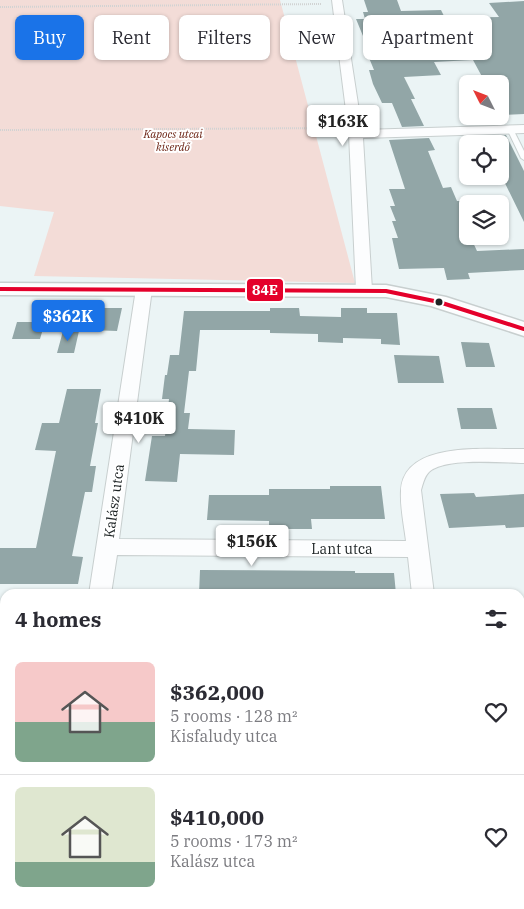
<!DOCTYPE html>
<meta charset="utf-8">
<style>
body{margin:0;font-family:"IBM Plex Serif",serif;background:#f2f2f3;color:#2b2b33;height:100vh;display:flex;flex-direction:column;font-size:19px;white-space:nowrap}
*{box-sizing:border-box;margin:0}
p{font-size:16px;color:#7c7c81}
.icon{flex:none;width:28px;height:28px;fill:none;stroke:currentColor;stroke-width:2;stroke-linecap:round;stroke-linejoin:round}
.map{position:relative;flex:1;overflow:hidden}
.panel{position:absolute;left:0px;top:589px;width:525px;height:321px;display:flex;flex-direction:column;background:#fff;border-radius:15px 15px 0 0;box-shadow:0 1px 4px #0004}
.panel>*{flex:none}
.guide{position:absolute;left:15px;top:15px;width:495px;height:45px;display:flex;gap:10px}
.needle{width:32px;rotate:312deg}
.buttons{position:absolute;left:459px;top:75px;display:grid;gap:10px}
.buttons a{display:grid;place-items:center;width:50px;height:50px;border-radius:8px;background:#fff;box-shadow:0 1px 4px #0004;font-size:25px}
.price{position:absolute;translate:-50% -42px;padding:0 11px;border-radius:5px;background:#fff;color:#222;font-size:16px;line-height:32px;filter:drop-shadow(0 1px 2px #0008)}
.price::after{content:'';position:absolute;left:50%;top:30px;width:15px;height:11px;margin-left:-8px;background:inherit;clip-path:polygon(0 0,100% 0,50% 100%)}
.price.active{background:#1a73e8;color:#fff}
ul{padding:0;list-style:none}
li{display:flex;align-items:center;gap:15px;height:125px;padding:0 15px}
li+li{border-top:1px solid #e1e1e2}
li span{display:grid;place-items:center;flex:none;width:140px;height:100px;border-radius:8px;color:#555}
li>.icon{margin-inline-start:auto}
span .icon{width:60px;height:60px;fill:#fffc;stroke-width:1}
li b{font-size:21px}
h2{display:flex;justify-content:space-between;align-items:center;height:60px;padding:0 15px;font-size:21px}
.tag{padding:0 18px;border-radius:8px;background:#fff;box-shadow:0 1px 4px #0004;font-size:18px;line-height:45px}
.tag.active{background:#1a73e8;color:#fff}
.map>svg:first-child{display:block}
</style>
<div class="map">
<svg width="524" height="909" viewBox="0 0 524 909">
<rect width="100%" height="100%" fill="#ebf4f5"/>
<path fill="#f3dcd7" d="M0,0H280L355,283L34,276L54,212L0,206Z"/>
<path fill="#92a6a7" d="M364,0H397L401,11L441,10L445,18L499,17L489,3L524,1V114L500,115V84H486L473,60L434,62L441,75L404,77L415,99H411L424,126L402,127L392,103H382L373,84L369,70H374L367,53H370L356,19H365L363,12H368Z
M468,116H496L500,124L472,125Z
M506,135L524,171V222L500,173V144H483L479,136Z
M429,138L435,150L428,151L443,188L451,187L457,201H461L468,215V236H470L477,251L524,249V270L468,273L470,279L447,280L444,268L399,269L392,238H398L392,221H396L390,206H395L389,189H405L389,140Z
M94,308H122L117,331L89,330Z
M270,308H299L300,316L341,317V308H367V313H397L400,345L381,344V339L343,338V343L318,342V334L270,333V330H200L196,371H189L184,413H190L188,429L235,430L234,455L180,454L177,482L145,481L152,436H165L169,399H162L165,375H167L170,355H179L184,311H270Z
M17,322H45L40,339H12Z
M63,331H79L74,353H57Z
M461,342L489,343L495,367H466Z
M394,355L439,356L444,383H398Z
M67,389H101L95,423H98L90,466H96L92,492H85L72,556L83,557L78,584H0V548H36L56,451L35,450L42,423H59Z
M457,408H492L497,429H461Z
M330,486H381L385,519H311L312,529H269V521L207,520L209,495H269V489H330Z
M474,493L476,497L524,494V527L506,528L505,525L449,528L440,494Z
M200,570L355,571V573H394L396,594H199Z"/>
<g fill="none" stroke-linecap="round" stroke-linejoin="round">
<g stroke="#c8cfcf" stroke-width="2">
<path id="service" d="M508,128L513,129L524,151V160L521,158L507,129Z"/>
</g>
<g stroke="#c8cfcf" stroke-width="2">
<path id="minor" d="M332,0H342L362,130L524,125V133L363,138L372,290L370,294H358L356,290L349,134Z
M144,284L150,285L152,289L119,539L406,541C404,525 400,507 401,491C403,439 490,450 524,449V463C501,463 446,457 429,472C424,477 423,484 421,490L434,594H412L408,557L117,555L111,594H89L136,289L138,285Z
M524,654V674L520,675V655Z
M36,905H66L65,909H35Z"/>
</g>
<g stroke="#c8cfcf" stroke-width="3">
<path id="tertiary" d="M0,283L386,285L446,297L524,322V336L431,306L386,297L0,295Z"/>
</g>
<path stroke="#d1d3d3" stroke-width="2" stroke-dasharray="1 1" stroke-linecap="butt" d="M0,7L322,4
M0,130L340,128"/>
<use href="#service" fill="#fcfdfe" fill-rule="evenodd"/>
<use href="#minor" fill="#fcfdfe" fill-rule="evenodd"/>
<use href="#tertiary" fill="#fcfdfe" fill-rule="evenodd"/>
<g stroke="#fff" stroke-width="7">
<path id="bus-1" d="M0,289L386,291L439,302L524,329"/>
</g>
<use href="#bus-1" stroke="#e4002b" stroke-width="4"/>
</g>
<circle fill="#1e2425" stroke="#fff" stroke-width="2" cx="439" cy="302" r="4.5"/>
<g text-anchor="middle" stroke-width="4" stroke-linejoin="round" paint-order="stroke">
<g font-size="11" font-style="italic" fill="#6c2314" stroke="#fff">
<text x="173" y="138">Kapocs utcai<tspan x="173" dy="13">kiserdő</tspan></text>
</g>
<g font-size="14" fill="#1e2425" stroke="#fff">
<text transform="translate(114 501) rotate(-82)" y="5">Kalász utca</text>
<text x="342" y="554">Lant utca</text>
</g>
</g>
<rect stroke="#fff" stroke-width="2" x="246" y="278" width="38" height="24" rx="5" fill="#e4002b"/>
<g font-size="14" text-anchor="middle" font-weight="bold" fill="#fff">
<text x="265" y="295">84E</text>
</g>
</svg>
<div class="buttons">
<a><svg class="needle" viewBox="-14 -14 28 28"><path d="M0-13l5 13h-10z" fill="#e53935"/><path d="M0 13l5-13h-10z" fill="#7c7c81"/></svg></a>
<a><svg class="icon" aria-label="locate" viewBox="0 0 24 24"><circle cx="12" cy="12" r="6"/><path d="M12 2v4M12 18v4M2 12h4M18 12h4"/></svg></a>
<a><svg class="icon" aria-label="layers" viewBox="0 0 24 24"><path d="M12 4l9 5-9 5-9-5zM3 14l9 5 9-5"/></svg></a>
</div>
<b class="price" style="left:343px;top:147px">$163K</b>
<b class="price active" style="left:68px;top:342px">$362K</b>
<b class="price" style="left:139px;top:444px">$410K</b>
<b class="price" style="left:252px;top:567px">$156K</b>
<div class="guide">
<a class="tag active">Buy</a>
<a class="tag">Rent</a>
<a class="tag">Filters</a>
<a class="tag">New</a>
<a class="tag">Apartment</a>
</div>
<section class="panel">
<h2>4 homes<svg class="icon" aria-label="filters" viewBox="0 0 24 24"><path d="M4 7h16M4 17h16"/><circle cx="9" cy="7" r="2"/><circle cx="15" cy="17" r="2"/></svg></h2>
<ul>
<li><span style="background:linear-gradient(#f6c9c9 60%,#7fa58c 0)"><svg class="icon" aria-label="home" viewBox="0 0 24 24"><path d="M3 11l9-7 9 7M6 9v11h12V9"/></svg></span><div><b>$362,000</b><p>5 rooms · 128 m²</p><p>Kisfaludy utca</p></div><svg class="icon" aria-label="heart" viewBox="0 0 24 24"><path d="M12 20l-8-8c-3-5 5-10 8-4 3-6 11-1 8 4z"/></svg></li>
<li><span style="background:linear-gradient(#dfe7d0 75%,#7fa58c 0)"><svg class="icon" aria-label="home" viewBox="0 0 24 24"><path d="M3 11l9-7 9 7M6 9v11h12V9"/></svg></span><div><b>$410,000</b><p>5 rooms · 173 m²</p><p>Kalász utca</p></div><svg class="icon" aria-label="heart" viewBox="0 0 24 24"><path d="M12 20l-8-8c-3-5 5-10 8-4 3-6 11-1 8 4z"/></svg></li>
</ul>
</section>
</div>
